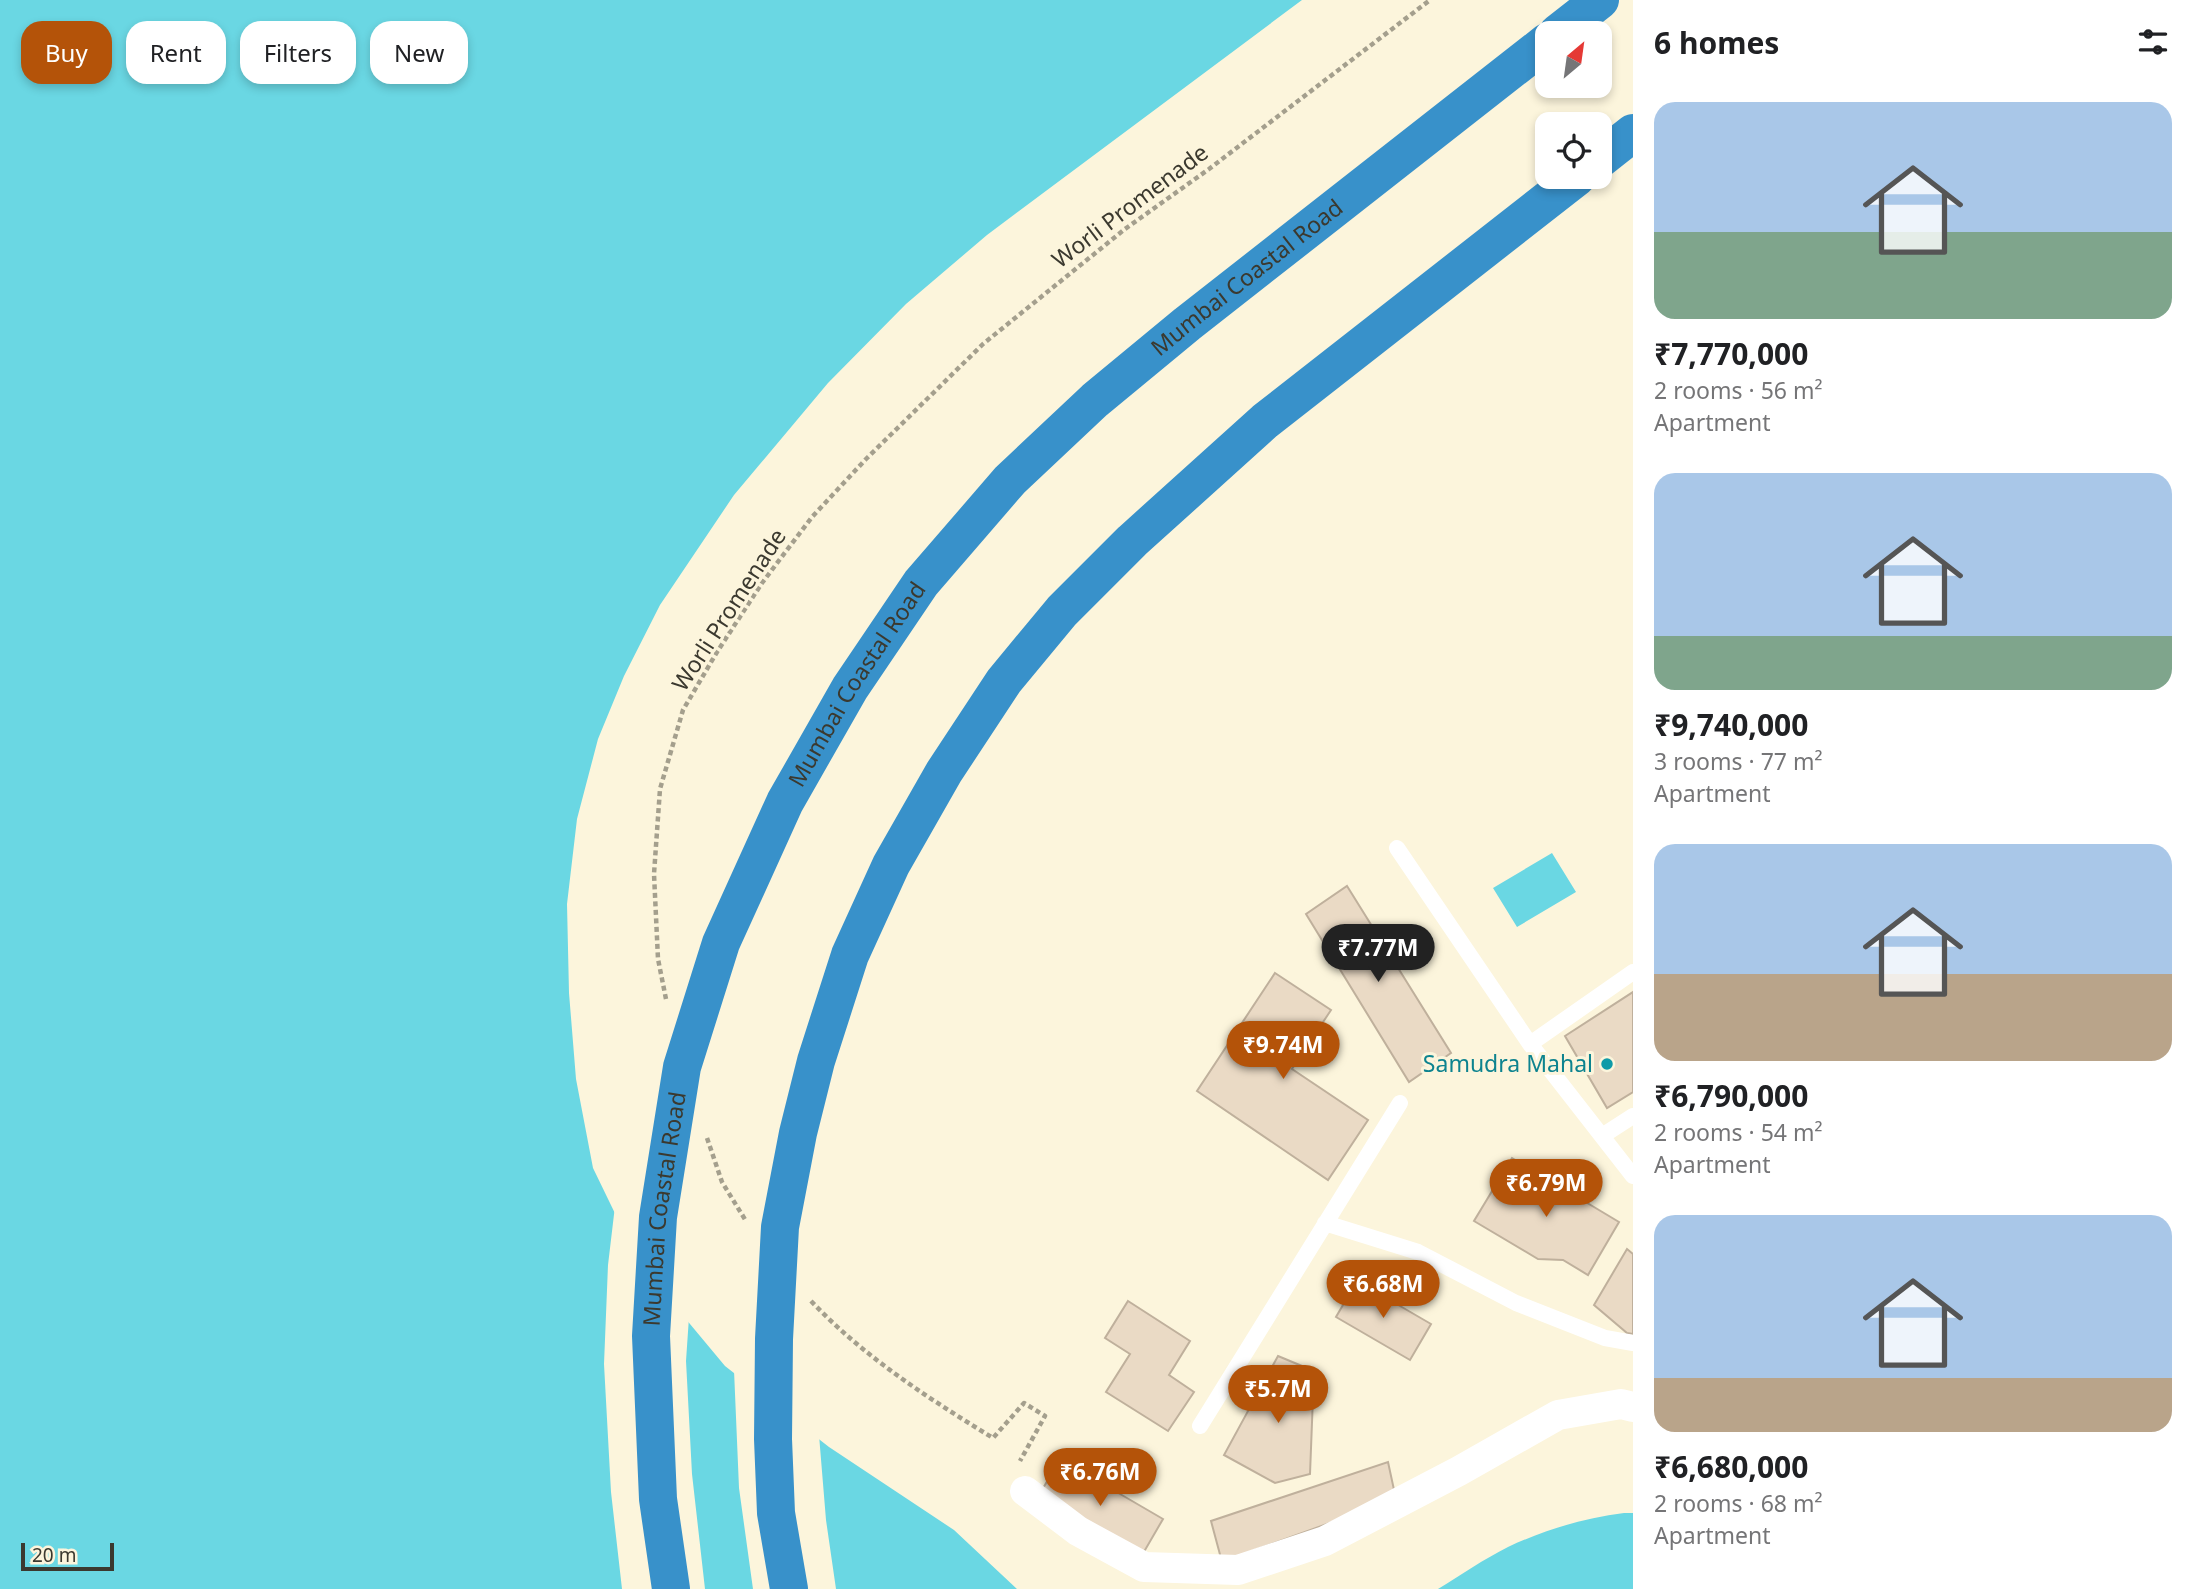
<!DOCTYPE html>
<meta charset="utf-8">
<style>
body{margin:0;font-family:"Noto Sans",sans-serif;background:#f2f2f2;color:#202124;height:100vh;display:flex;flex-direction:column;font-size:26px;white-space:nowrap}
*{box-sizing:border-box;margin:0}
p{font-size:23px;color:#757577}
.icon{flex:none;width:38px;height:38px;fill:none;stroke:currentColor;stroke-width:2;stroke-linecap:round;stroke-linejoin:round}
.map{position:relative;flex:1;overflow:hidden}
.panel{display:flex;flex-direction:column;background:#fff;width:560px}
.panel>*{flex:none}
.top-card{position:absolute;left:21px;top:21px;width:665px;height:63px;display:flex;gap:14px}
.needle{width:46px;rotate:29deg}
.tools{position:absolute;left:1535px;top:21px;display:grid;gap:14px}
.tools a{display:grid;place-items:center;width:77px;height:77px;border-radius:14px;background:#fff;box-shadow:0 4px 10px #0003;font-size:35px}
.scale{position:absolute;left:21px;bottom:18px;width:93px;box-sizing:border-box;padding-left:7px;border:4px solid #3b392f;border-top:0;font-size:19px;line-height:24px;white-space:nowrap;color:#3b392f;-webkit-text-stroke:5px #fcf5dc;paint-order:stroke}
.price{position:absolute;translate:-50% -60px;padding:0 16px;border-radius:24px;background:#b45309;color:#fff;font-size:23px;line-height:46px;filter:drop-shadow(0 2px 4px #0008)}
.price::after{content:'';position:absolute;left:50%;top:42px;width:21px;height:16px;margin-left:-10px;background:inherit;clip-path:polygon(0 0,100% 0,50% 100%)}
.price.current{background:#222;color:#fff}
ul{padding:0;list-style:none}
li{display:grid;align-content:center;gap:14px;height:371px;padding:0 21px}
li span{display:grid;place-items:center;height:217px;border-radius:21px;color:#555}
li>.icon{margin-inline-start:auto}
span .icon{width:126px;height:126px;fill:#fffc;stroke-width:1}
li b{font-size:30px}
h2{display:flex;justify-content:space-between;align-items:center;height:84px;padding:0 21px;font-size:30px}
.pill{padding:0 24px;border-radius:21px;background:#fff;box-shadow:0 4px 10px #0003;font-size:24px;line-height:63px}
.pill.current{background:#b45309;color:#fff}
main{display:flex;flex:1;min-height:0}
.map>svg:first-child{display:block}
</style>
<main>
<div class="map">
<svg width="1633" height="1589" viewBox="0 0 1633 1589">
<rect width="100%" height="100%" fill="#fcf5dc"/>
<path fill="#6ad7e3" d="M0,0H1302L987,235L906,304L828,383L734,495L660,605L624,676L598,739L577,819L567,904L569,993L576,1079L593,1168L624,1232L670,1300L725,1366L829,1447L954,1530L1017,1589H0Z
M1552,853L1576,892L1517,927L1493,888Z
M1624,1513H1633V1589H1438C1461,1575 1484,1559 1508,1547C1544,1530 1584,1518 1624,1513Z"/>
<path fill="#fcf5dc" d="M615,1206L627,1230L689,1317L686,1361L692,1474L705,1589H622L611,1492L604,1364L608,1265Z
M734,1370L819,1435L826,1520L836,1589H753L739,1488Z"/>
<path fill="#eadac5" stroke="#bfb09c" stroke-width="2" d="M1347,886L1451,1053L1409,1082L1306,914Z
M1275,973L1331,1010L1292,1069L1368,1120L1328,1180L1197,1091Z
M1633,992V1092L1607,1108L1565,1036Z
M1512,1158L1619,1222L1588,1275L1563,1260L1538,1259L1474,1221Z
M1627,1249L1633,1254V1334L1627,1333L1594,1305Z
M1357,1281L1431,1324L1410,1360L1336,1317Z
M1128,1301L1190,1341L1169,1375L1194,1392L1168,1431L1106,1392L1130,1354L1105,1338Z
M1278,1356L1314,1371L1310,1474L1275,1483L1224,1455Z
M1060,1459L1163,1519L1141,1557L1038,1497Z
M1388,1462L1396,1499L1222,1562L1211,1521Z"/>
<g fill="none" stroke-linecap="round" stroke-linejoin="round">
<path stroke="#a49f8d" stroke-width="4.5" stroke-dasharray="5 3.5" stroke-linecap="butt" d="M666,999L658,959L654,874L660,789L683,710L717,652L762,583L812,517L866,459L983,344L1125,229L1209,169L1430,0
M707,1138L722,1182L746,1221
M811,1301C864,1357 928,1398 993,1438L1024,1403L1045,1416L1020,1461"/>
<path stroke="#fff" stroke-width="16" d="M1397,848L1530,1044
M1633,972L1530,1044L1633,1176
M1602,1136L1633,1116
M1325,1223L1418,1252L1516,1303L1605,1338L1633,1343
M1200,1426L1400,1103"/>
<path stroke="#fff" stroke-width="30" d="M1025,1491L1078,1531L1144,1567L1238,1570L1325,1541L1459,1471L1558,1415L1621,1404L1633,1407"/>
<g stroke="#3891ca" stroke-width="38">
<path d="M1558,33L1600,0"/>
<path d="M1600,159L1633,133"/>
<path id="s1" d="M671,1589L658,1499L651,1336L658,1217L682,1067L721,943L785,802L850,688L921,583L1010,480L1095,400L1187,324L1547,42"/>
<path d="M789,1589L776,1513L773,1439L774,1339L780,1227L798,1133L816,1061L850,955L891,865L944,772L1004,681L1062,611L1132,541L1265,421L1577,177"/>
</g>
</g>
<circle fill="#0f9aa8" stroke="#fcf5dc" stroke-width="2.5" cx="1607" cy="1064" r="7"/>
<g text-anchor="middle" stroke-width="6" stroke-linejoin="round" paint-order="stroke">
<g font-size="23" fill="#3b392f" stroke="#fcf5dc">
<text transform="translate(1130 206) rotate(-37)" y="8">Worli Promenade</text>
<text dy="8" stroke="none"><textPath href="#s1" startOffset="1516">Mumbai Coastal Road</textPath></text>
<text transform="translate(729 610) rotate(-57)" y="8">Worli Promenade</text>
<text dy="8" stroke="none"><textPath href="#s1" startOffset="948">Mumbai Coastal Road</textPath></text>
<text dy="8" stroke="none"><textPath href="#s1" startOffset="382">Mumbai Coastal Road</textPath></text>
</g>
<g font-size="23" fill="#0d838f" stroke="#fcf5dc" text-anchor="end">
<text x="1593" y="1072">Samudra Mahal</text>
</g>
</g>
</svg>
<div class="tools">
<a><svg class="needle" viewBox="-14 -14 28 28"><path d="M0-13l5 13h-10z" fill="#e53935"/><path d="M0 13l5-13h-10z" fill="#757577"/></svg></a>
<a><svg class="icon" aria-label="locate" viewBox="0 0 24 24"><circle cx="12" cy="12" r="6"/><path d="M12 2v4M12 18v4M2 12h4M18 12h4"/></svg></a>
</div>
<div class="scale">20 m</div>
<b class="price current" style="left:1378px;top:984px">₹7.77M</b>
<b class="price" style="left:1283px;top:1081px">₹9.74M</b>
<b class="price" style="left:1546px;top:1219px">₹6.79M</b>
<b class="price" style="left:1383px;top:1320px">₹6.68M</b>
<b class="price" style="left:1278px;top:1425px">₹5.7M</b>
<b class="price" style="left:1100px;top:1508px">₹6.76M</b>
<div class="top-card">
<a class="pill current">Buy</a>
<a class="pill">Rent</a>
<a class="pill">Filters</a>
<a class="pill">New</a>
</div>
</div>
<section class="panel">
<h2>6 homes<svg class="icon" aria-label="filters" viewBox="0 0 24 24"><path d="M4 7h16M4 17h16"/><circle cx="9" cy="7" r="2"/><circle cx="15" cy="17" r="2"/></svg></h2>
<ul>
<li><span style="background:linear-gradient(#a9c7e8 60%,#7fa58c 0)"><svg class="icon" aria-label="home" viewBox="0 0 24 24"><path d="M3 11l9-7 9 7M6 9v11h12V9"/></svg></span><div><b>₹7,770,000</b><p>2 rooms · 56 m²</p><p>Apartment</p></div></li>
<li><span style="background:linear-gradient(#a9c7e8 75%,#7fa58c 0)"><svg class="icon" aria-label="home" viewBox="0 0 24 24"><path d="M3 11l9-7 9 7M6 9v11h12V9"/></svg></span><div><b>₹9,740,000</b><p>3 rooms · 77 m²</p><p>Apartment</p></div></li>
<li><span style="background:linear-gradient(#a9c7e8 60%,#b9a48a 0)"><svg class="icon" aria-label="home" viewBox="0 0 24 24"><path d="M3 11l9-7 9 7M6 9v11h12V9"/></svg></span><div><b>₹6,790,000</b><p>2 rooms · 54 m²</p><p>Apartment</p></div></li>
<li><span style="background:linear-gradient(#a9c7e8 75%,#b9a48a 0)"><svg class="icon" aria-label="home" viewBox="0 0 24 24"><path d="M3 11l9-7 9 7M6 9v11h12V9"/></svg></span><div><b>₹6,680,000</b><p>2 rooms · 68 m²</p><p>Apartment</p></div></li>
</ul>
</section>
</main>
